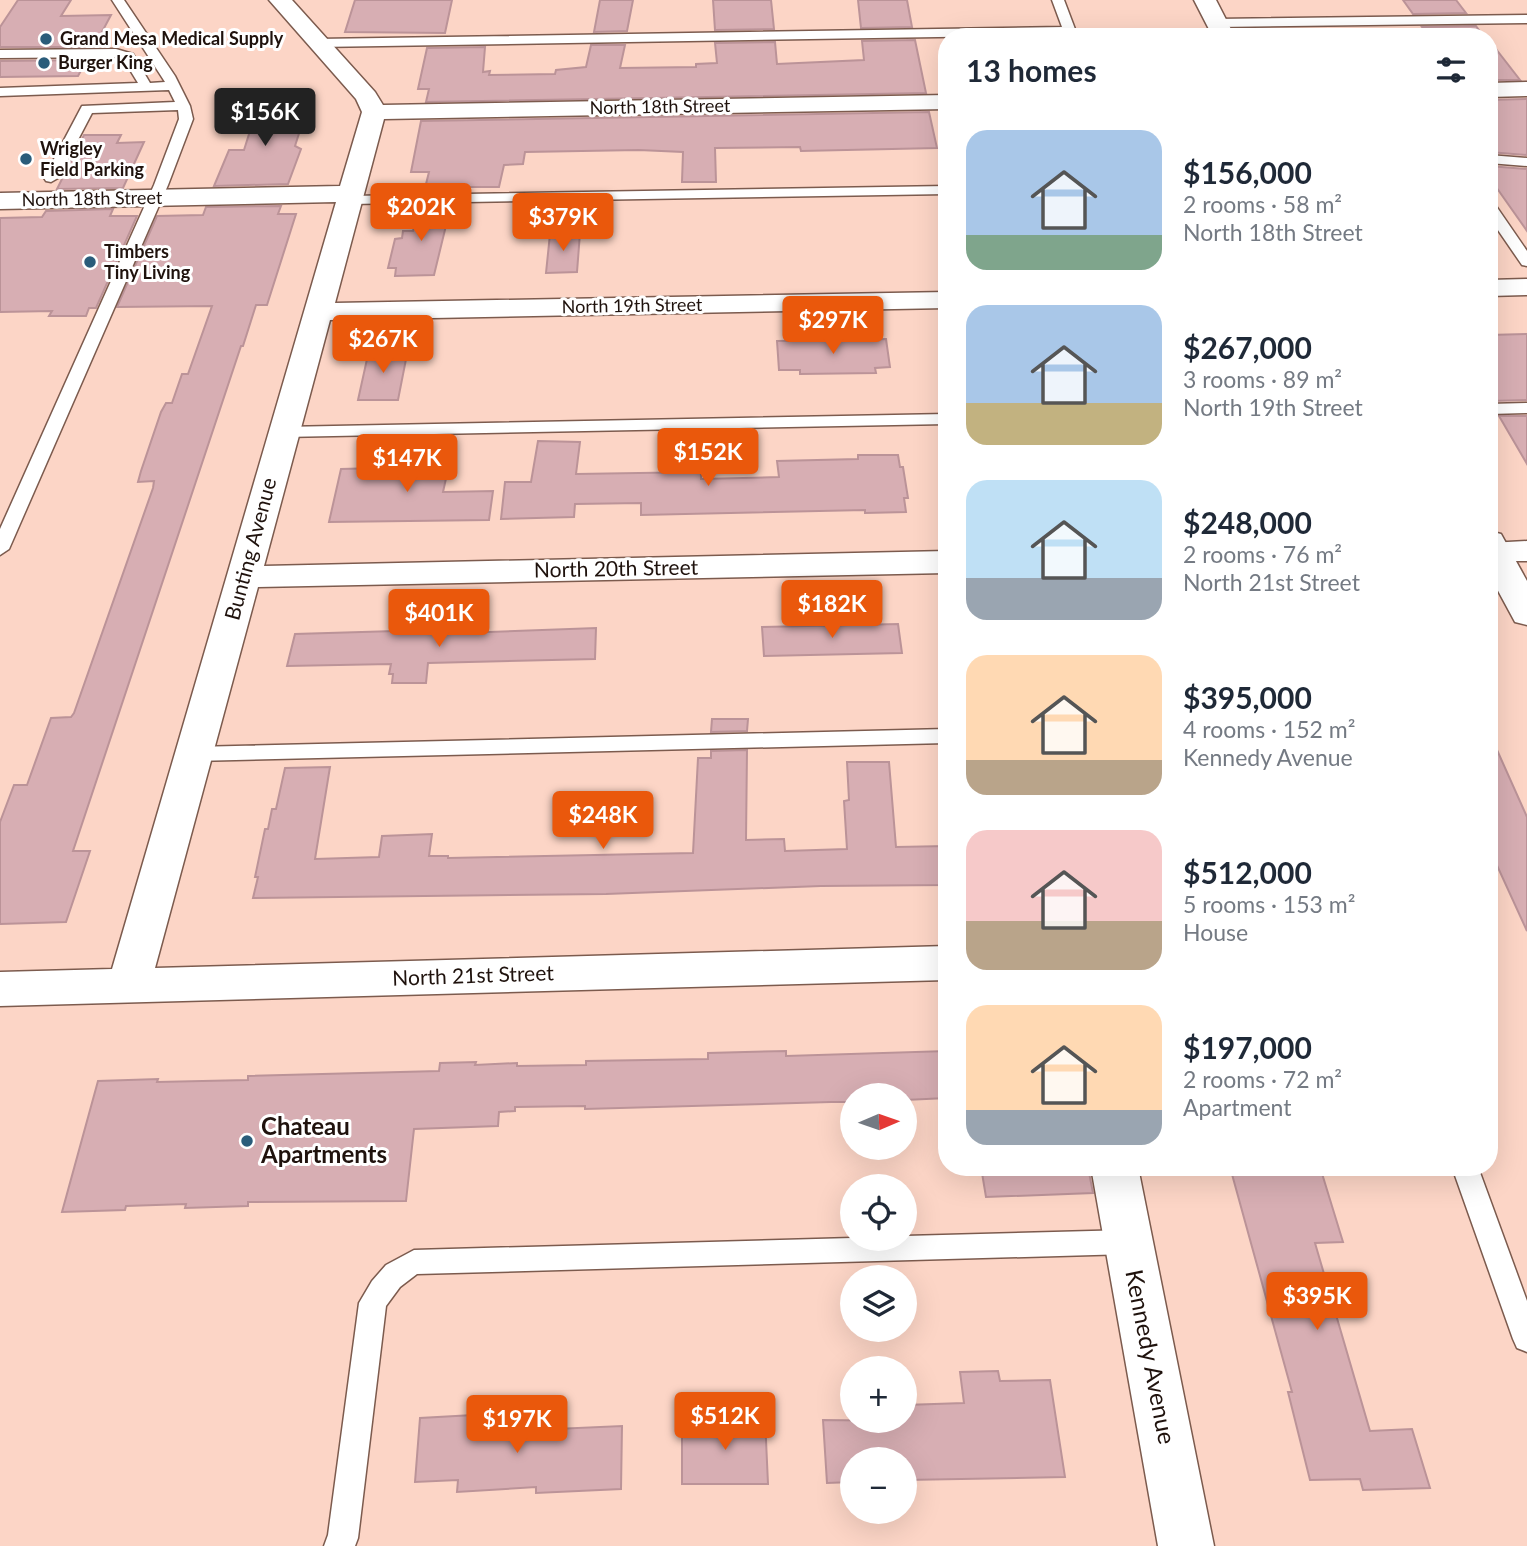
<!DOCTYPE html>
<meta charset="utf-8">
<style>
body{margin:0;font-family:Lato,sans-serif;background:#f2f2f3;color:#1f2937;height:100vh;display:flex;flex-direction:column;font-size:26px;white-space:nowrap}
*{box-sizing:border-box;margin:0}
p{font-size:23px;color:#747a83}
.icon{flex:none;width:38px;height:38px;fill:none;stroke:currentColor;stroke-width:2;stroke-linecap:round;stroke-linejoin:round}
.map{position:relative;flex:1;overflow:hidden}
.drawer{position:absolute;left:938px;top:28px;width:560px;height:1148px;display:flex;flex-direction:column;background:#fff;border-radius:28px;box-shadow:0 7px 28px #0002}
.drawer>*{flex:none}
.needle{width:46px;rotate:88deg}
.controls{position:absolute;left:840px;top:1083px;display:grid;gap:14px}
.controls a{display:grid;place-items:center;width:77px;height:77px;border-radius:50%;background:#fff;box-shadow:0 7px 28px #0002;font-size:35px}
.price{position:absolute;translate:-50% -60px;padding:0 16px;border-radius:7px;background:#ea580c;color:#fff;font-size:23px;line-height:46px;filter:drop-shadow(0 2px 4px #0008)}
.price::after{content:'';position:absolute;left:50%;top:42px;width:21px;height:16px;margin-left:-10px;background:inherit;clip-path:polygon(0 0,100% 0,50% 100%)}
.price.active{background:#222;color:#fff}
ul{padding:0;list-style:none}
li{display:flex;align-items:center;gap:21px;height:175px;padding:0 28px}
li span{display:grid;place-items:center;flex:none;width:196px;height:140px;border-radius:21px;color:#555}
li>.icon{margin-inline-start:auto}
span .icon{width:84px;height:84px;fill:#fffc;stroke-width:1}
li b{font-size:30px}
h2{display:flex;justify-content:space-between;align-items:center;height:84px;padding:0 28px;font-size:30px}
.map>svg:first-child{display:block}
</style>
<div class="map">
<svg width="1527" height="1546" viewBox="0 0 1527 1546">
<rect width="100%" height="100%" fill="#fcd5c6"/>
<path fill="#d7aeb3" stroke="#bb9398" stroke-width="2" d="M18,0H71L61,16L111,15L94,47H0V27Z
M355,0H452L445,33L345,32Z
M600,0H633L627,31L594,32Z
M713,0H771L774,29L715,30Z
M858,0H907L912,27L861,28Z
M1403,0H1456L1466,13L1413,14Z
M1476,26L1484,37H1429L1422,27Z
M915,40L926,93L426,102L429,89H418L427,48L485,47L483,72L490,71L489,75L555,74L556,70L586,67L591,45H625L620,68L696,67V64L717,63L715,43L775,42L777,64L864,60L862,41Z
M1489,40L1520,80H1489Z
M87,60L78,76L0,77V61Z
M291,95L283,122L303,121L295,146L301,149L288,184L214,186L229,150H244L261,96Z
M1527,99V155L1489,152V100Z
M929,112L937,148L801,151L800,147L715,148L716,182H682L683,152L639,150L525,152L523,164L504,165L499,187H455L454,192H424L429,172H411L421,121Z
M84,135H121L117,143L144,142L123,188L57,189Z
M1489,166L1527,169V231L1489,177Z
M420,205H451L434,275L395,276L396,268H388L395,239L402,238L403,231H413Z
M281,206L278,214H296L267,305H256L243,346H241L73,851H90L66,922L0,924V822L14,785H27L51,718L71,717L74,713L153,488L154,481L138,482L141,471L161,412L166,403H172L182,374H188L212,306L117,307L157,216L203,215L206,207Z
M113,209L110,216H137L96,308H89L86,316H49L52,311L0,312V218L42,217L46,211Z
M580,233L577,272L546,273L550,234Z
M1527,334V400L1491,401L1489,335Z
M886,339L890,367L875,368L876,373L800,374V370H779L777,341Z
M408,349L398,400H358L369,350Z
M1499,416H1527V464Z
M538,441L580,442L576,474L701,472V479L779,477L777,461L858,459V455H898L900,467H903L908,498H904L906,512L865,513V510L641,515V503L575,504L574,517L501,519L505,482H531Z
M422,447H453L443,492L493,491L489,520L329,522L341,469L417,467Z
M898,624L902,653L764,656L762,627Z
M596,628L595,659L428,663L426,683H392L393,674H389L391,664L287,666L295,634L429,630L434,631L433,634Z
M712,719H748L747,731L711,732Z
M1489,732L1527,817V931L1495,861H1489Z
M747,750L746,840L784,839L785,851L847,849L844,801L849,800L847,762H889L896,847L947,846V885L821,886L606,894L253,898L258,877H255L265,829H268L272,809H276L285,768L330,767L315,859L379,857L382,836L432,834L429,856H448V858L693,853L698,758H711V751Z
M786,1051V1056L947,1051V1098L905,1100V1096H852V1102H831L585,1109V1106L515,1107V1111L499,1112L498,1126L414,1129L406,1201L248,1202V1206L185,1208L186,1204L126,1206L125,1210L62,1212L98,1081L158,1079L157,1082L248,1080V1076L439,1071L440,1063L476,1062L475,1065L517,1063V1066L586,1065V1061L708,1059V1053Z
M981,1167H1088L1093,1193L986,1197Z
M1230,1167H1320L1343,1242L1315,1243L1370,1431L1412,1429L1430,1488L1363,1490L1360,1479L1310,1480L1288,1392H1292Z
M998,1371L1000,1381L1050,1380L1065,1477L905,1480V1460H852V1482L827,1483L823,1420L905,1421V1405L964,1403L960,1372Z
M511,1413L510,1431L622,1426L621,1489L536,1493V1487L457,1492L458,1480L415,1482L420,1418Z
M765,1418L768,1484H682V1421Z"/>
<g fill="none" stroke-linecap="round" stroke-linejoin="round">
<g stroke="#7c5b4e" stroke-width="3">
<path id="lane" d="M112,0H124L175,76L190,106L193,119L168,185L9,549L0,555V529L154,185L179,119L178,110L92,113L58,178L51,182L46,181L44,178L82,106L175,102L169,90L0,96V88L138,83L124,60L115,57L0,58V50L116,49L133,54L150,83L165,82Z
M1052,0H1064L1078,37L1065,35L318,47L312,43L318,39L1062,27Z
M1527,15V23L1217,27L1211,23L1217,19Z
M1489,155L1527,158V166L1489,163Z
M947,186V194L350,204L343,200L350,196Z
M1489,202L1494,203L1527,251V266L1522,265L1489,217Z
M1527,403V413L1489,414V404Z
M947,414V424L283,437L275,432L283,427Z
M947,729V743L194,761L187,759L184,754L187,749L194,747Z
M1452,1167H1478L1527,1301V1352L1517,1348L1513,1339Z
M1129,1230L1138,1234L1142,1242L1138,1250L1129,1254L417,1274L400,1287L386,1306L358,1538L355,1546H324L328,1535L359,1303L372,1281L386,1265L414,1250L852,1238L905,1239V1236Z"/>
</g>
<g stroke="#7c5b4e" stroke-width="3">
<path id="street" d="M269,0H292L375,92L383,105L947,95V109L384,119L335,303L947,292V308L330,320L264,566L947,551V573L258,587L155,968L947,946V980L0,1006V972L112,969L336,202L0,209V193L340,186L362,112L356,99Z
M1527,82V96L1489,97V83Z
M1527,279V295L1489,296V280Z
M1527,541V561H1489V543Z
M1091,1167H1138L1214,1546H1158Z"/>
</g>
<g stroke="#7c5b4e" stroke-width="3">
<path id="secondary" d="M1194,0H1216L1235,37H1213Z
M1489,531L1501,534L1527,581V625L1515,622L1489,574Z"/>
</g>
<use href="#lane" fill="#fff" fill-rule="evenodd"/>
<use href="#street" fill="#fff" fill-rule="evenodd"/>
<use href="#secondary" fill="#fff" fill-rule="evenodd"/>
</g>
<g fill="#2a5c7a" stroke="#fff" stroke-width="2.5">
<circle cx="46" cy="39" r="7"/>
<circle cx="44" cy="63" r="7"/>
<circle cx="26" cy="159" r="7"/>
<circle cx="90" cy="262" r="7"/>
<circle cx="247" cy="1141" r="7"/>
</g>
<g text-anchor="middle" stroke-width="6" stroke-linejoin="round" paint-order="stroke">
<g font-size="18" font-weight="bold" fill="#1f120d" stroke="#fff" text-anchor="start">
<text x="60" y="45">Grand Mesa Medical Supply</text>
<text x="58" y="69">Burger King</text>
<text x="40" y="155">Wrigley<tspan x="40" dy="21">Field Parking</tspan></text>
<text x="104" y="258">Timbers<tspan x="104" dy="21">Tiny Living</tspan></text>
</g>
<g font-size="18" fill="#1f120d" stroke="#fff">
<text transform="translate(660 107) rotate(-1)" y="6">North 18th Street</text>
<text transform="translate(92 199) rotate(-1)" y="6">North 18th Street</text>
<text transform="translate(632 306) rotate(-1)" y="6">North 19th Street</text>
</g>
<g font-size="21" fill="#1f120d" stroke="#fff">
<text transform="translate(251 549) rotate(-75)" y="7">Bunting Avenue</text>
<text transform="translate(616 569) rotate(-1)" y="7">North 20th Street</text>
<text transform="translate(473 976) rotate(-2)" y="7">North 21st Street</text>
</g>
<g font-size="24" font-weight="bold" fill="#1f120d" stroke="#fff" text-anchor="start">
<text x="261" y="1135">Chateau<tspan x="261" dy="28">Apartments</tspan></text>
</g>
<g font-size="24" fill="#1f120d" stroke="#fff">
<text transform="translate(1150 1357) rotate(79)" y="8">Kennedy Avenue</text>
</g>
</g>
</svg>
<div class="controls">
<a><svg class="needle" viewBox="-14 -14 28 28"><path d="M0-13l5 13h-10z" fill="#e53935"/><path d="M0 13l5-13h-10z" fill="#747a83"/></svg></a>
<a><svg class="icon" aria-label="locate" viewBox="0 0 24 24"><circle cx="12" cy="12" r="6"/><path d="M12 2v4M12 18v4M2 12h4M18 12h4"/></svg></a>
<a><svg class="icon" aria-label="layers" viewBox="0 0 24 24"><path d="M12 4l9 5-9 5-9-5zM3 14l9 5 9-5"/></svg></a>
<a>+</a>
<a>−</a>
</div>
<b class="price active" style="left:265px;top:148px">$156K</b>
<b class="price" style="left:421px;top:243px">$202K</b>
<b class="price" style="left:563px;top:253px">$379K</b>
<b class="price" style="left:833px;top:356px">$297K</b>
<b class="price" style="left:383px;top:375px">$267K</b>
<b class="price" style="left:708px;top:488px">$152K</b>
<b class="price" style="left:407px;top:494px">$147K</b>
<b class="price" style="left:832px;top:640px">$182K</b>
<b class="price" style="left:439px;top:649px">$401K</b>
<b class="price" style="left:603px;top:851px">$248K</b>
<b class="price" style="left:1317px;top:1332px">$395K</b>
<b class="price" style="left:725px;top:1452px">$512K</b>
<b class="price" style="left:517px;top:1455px">$197K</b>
<section class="drawer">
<h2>13 homes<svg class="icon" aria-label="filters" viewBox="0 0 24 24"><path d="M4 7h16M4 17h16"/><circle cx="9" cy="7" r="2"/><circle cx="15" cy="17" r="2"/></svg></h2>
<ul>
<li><span style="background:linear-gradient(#a9c7e8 75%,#7fa58c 0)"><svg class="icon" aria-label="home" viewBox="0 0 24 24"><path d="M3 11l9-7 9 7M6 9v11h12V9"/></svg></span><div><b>$156,000</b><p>2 rooms · 58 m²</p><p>North 18th Street</p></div></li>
<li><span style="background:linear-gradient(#a9c7e8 70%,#c2b280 0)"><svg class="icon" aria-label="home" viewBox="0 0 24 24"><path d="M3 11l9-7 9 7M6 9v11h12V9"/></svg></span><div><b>$267,000</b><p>3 rooms · 89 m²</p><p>North 19th Street</p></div></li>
<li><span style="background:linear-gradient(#bfe0f5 70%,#9aa5b1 0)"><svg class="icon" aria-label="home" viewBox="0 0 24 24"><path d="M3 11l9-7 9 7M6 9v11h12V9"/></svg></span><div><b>$248,000</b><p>2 rooms · 76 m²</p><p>North 21st Street</p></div></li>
<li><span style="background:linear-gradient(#ffd9b3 75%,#b9a48a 0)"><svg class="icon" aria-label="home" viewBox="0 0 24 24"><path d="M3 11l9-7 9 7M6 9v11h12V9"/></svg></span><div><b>$395,000</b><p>4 rooms · 152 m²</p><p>Kennedy Avenue</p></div></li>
<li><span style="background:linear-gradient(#f6c9c9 65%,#b9a48a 0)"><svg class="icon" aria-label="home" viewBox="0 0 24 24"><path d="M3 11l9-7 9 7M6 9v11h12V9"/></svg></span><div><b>$512,000</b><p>5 rooms · 153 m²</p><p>House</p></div></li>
<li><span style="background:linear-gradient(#ffd9b3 75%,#9aa5b1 0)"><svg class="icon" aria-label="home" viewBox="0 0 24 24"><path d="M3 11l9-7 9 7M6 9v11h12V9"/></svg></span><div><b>$197,000</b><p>2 rooms · 72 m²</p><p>Apartment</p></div></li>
</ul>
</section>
</div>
